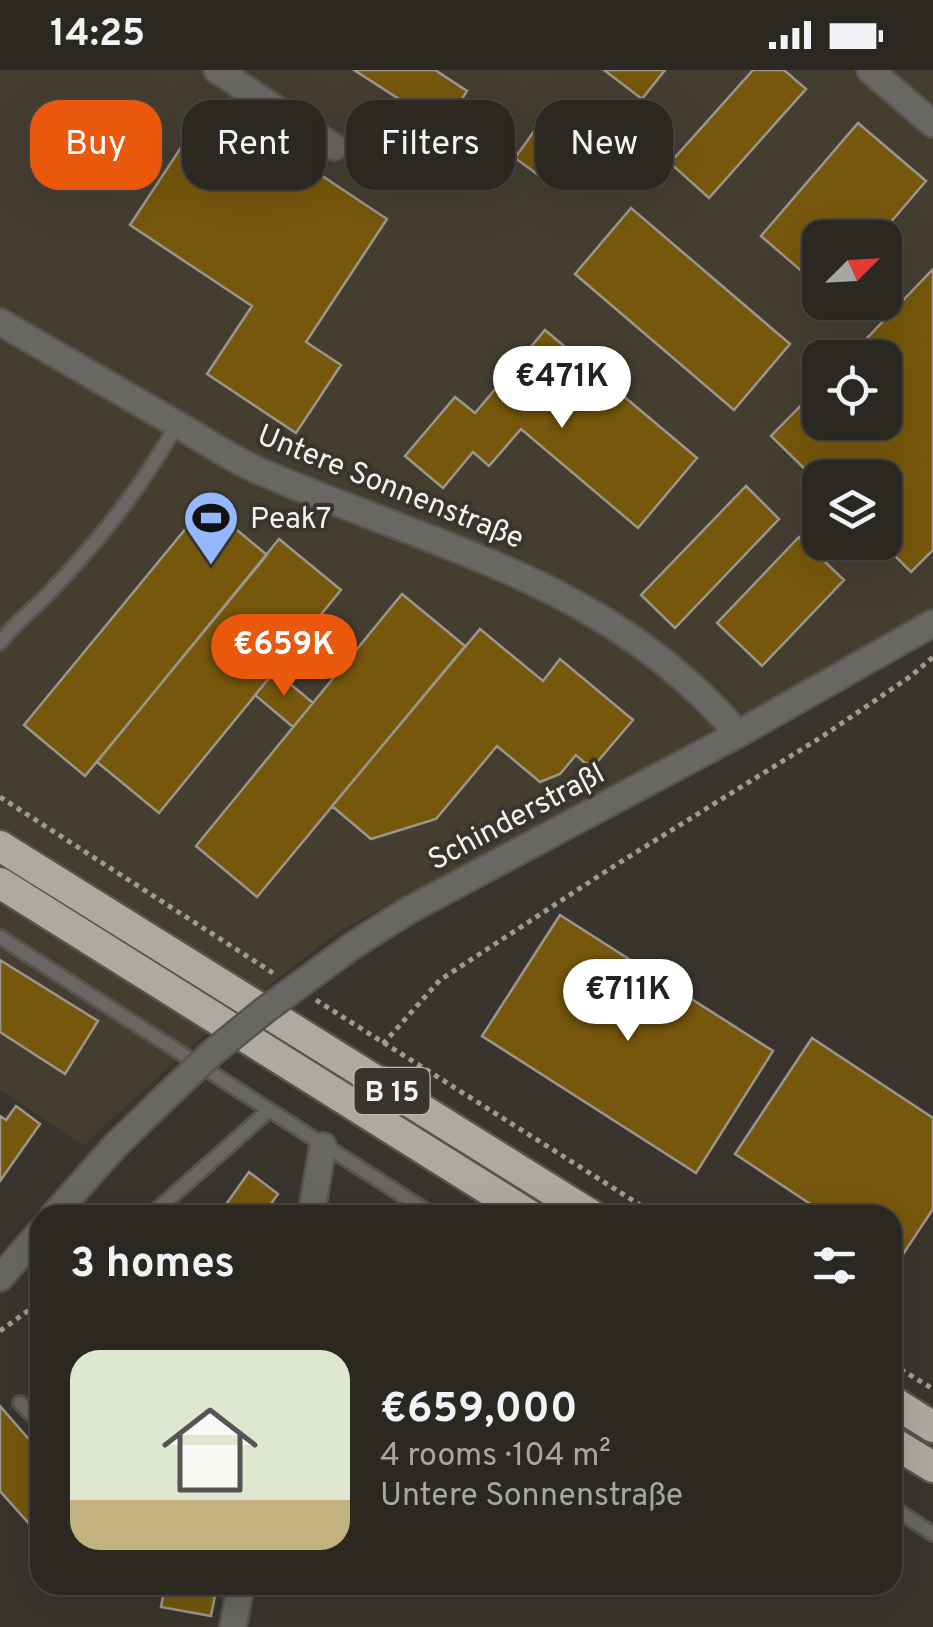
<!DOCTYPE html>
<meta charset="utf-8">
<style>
body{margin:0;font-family:Overpass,sans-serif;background:#33302a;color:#f1f3f6;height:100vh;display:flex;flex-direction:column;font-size:38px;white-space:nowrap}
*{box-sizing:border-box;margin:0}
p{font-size:32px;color:#a6a6a5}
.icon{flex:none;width:55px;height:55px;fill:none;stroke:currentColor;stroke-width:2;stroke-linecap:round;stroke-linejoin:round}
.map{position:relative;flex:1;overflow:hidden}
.side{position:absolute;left:30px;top:1135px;width:872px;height:390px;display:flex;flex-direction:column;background:#2b2822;border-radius:30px;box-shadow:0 10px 40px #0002,0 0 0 2px #474440}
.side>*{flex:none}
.guide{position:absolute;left:30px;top:30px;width:875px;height:90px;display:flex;gap:20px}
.needle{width:65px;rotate:66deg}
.tools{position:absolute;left:802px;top:150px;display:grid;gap:20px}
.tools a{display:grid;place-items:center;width:100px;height:100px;border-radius:20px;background:#2b2822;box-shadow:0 10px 40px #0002,0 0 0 2px #474440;font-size:50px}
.price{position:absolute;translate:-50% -85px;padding:0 22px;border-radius:35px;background:#fff;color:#222;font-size:32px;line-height:65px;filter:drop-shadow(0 2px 5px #0008)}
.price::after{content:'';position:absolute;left:50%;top:60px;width:30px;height:22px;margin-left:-15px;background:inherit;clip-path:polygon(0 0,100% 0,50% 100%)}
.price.selected{background:#ea580c;color:#fff}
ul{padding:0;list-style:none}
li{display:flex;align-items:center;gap:30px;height:250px;padding:0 40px}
li span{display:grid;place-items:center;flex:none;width:280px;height:200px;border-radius:30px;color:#555}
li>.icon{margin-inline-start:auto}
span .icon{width:120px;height:120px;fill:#fffc;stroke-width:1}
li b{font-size:42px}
h2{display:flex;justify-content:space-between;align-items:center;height:120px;padding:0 40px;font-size:42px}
.tag{padding:0 35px;border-radius:30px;background:#2b2822;box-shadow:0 10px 40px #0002,0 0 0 2px #474440;font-size:35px;line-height:90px}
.tag.selected{background:#ea580c;color:#fff}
.status{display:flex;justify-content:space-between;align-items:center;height:70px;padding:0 50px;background:#2b2822;direction:ltr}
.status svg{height:28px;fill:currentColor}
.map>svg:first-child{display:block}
</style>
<div class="status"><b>14:25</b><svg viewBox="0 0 49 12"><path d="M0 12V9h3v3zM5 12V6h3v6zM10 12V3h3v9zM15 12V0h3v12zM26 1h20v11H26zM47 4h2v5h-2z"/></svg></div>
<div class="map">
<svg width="933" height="1557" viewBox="0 0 933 1557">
<rect width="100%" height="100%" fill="#39352e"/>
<path fill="#443e31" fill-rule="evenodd" d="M0,0H933V538L742,649L609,716L339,861L190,977L83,1076L0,1019ZM820,168H885V232H820ZM820,288H885V352H820ZM820,408H885V472H820Z"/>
<path fill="#76570c" stroke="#9b978e" stroke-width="2.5" d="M354,0H435L467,21L444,58Z
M604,0H665L642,29Z
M753,0H784L806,19L709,128L670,93Z
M211,32L387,149L306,272L341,295L296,363L207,304L252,236L130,155Z
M858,53L926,111L877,168H820V217L761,166Z
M537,57L578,87L556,118L515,88Z
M631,138L790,274L734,340L575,204Z
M933,199V480L911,502L881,472H885V408H820V414L771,366L820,316V352H885V288H848Z
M545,260L697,388L638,458L521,359L489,396L473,382L443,418L405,386L455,327L475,343Z
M746,416L779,449L675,558L641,525Z
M206,434L267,485L85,706L24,655Z
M799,467L844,510L762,596L717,553Z
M279,469L341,520L159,743L97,692Z
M402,524L465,576L257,827L196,776Z
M480,559L543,611L560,589L633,650L598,691L586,694L576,685L560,704L540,712L497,676L436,749L371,769L332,736Z
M275,601L313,633L293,657L255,625Z
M560,845L773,981L696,1103L482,966Z
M0,890L98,951L65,1004L0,962Z
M812,968L933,1048V1139L898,1192L892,1189V1145H827L735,1084Z
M16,1036L40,1054L0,1111V1046L6,1050Z
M249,1102L278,1124L263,1145H229L222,1140Z
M0,1336L40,1382V1466L0,1421Z
M165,1515H217L211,1546L161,1537Z"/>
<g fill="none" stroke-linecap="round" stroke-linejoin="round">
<g stroke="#57534d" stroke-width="18">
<path id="lane" d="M0,573C14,553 33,540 49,523C98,472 143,416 177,354
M0,867L433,1145
M151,1145L268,1041
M20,1333L40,1353
M892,1437L933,1464"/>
</g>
<g stroke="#57534d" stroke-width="30">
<path id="street" d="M217,0L334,77
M870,0L933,54
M0,252C57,285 114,318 171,351C200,367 228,387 257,400C432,477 609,511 738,664
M355,874L409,840L738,664L933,553
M54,1145L114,1077L156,1036
M311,1145L323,1076
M0,1208L40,1162
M233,1557L241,1515"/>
</g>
<g stroke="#57534d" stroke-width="35">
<path id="highway" d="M0,776L591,1145
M0,813L529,1145
M892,1331L933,1357
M892,1372L933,1397"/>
</g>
<path stroke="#9e9b95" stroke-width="5" stroke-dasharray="5 5" stroke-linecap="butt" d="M0,727L273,903
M316,930L656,1145
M383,974L440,910L614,796L823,666L911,606L933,587
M0,1261L40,1232
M892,1294L933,1319"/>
<use href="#lane" stroke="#696763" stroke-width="12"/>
<use href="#street" stroke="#696763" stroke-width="25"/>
<use href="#highway" stroke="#aea9a1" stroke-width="30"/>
<g stroke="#57534d" stroke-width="30" stroke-linecap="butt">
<path id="street-bridge" d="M156,1036L212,983L265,940L355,874"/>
</g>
<use href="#street-bridge" stroke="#696763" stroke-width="25"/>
</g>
<defs>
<g id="stadium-pin" transform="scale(2.875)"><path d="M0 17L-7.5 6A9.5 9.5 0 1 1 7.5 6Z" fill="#94b7fd" stroke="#39352e"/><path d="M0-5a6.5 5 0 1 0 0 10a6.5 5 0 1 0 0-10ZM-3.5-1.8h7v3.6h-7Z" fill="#111"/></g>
</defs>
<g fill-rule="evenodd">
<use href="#stadium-pin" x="211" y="448"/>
</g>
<g text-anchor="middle" stroke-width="8" stroke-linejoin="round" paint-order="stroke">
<rect fill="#39352e" stroke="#bdbab4" stroke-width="2.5" x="354.5" y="998" width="75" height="46" rx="8"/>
<g font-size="28" font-weight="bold" fill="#f5f3ee">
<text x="392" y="1031">B 15</text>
</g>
<g font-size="30" fill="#f5f3ee" stroke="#39352e">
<text transform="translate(391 416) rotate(22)" y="10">Untere Sonnenstraße</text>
<text transform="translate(516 746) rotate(-28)" y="10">Schinderstraßl</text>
</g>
<g font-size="30" fill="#f5f3ee" stroke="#39352e" text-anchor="start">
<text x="250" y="458">Peak7</text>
</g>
</g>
</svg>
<div class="tools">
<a><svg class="needle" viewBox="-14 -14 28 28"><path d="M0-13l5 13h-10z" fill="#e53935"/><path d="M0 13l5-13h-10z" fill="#a6a6a5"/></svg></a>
<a><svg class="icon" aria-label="locate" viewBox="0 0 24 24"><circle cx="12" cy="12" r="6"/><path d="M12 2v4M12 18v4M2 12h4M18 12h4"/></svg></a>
<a><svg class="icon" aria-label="layers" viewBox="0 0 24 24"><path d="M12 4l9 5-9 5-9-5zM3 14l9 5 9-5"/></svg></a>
</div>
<b class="price" style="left:562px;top:361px">€471K</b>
<b class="price selected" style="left:284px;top:629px">€659K</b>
<b class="price" style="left:628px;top:974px">€711K</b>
<div class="guide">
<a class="tag selected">Buy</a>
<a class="tag">Rent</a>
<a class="tag">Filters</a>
<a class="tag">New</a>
</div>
<section class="side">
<h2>3 homes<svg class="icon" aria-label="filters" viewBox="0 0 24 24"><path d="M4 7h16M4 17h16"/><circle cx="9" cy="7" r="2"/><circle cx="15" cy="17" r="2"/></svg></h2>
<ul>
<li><span style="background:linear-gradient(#dfe7d0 75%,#c2b280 0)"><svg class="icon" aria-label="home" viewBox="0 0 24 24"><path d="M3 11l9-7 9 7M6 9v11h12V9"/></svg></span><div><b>€659,000</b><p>4 rooms · 104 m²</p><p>Untere Sonnenstraße</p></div></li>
</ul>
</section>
</div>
